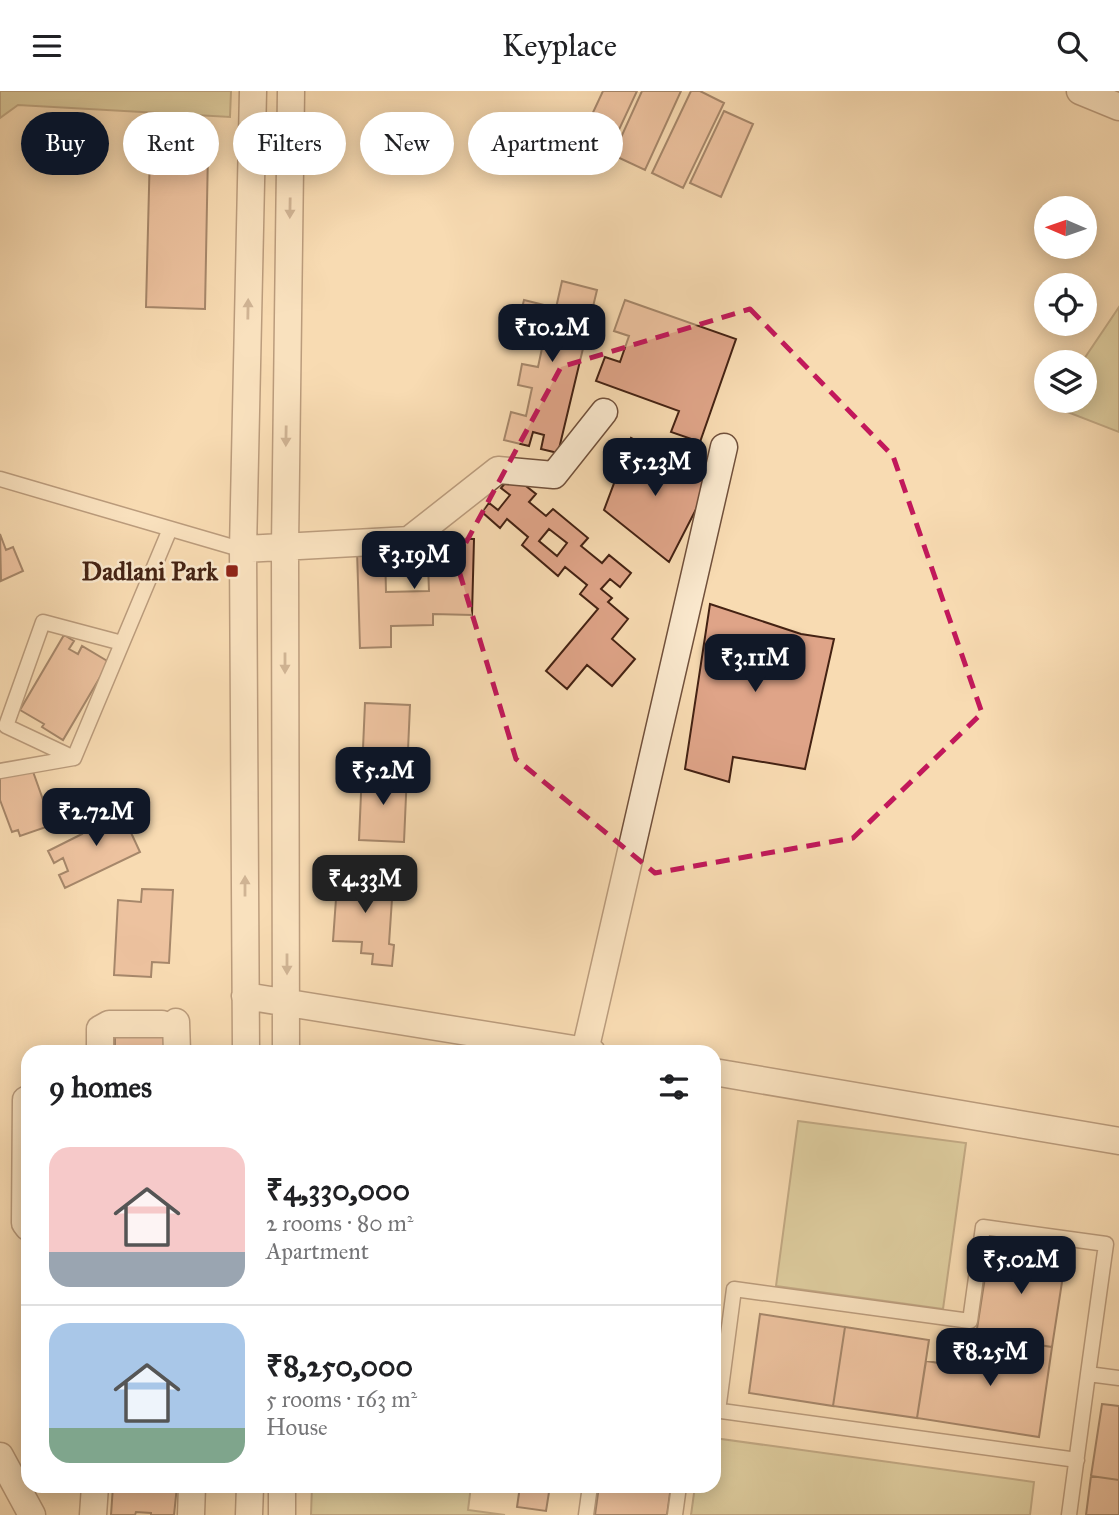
<!DOCTYPE html>
<meta charset="utf-8">
<style>
body{margin:0;font-family:"IM FELL Great Primer",serif;background:#f2f2f2;color:#202124;height:100vh;display:flex;flex-direction:column;font-size:26px;white-space:nowrap}
*{box-sizing:border-box;margin:0}
p{font-size:23px;color:#757577}
.icon{flex:none;width:38px;height:38px;fill:none;stroke:currentColor;stroke-width:2;stroke-linecap:round;stroke-linejoin:round}
.map{position:relative;flex:1;overflow:hidden}
.details{position:absolute;left:21px;top:954px;width:700px;height:448px;display:flex;flex-direction:column;background:#fff;border-radius:21px;box-shadow:0 4px 18px #0003}
.details>*{flex:none}
.top-card{position:absolute;left:21px;top:21px;width:700px;height:63px;display:flex;gap:14px}
.needle{width:46px;rotate:272deg}
.fabs{position:absolute;left:1034px;top:105px;display:grid;gap:14px}
.fabs a{display:grid;place-items:center;width:63px;height:63px;border-radius:50%;background:#fff;box-shadow:0 4px 18px #0003;font-size:35px}
.price{position:absolute;translate:-50% -60px;padding:0 16px;border-radius:14px;background:#111827;color:#fff;font-size:23px;line-height:46px;filter:drop-shadow(0 2px 4px #0008)}
.price::after{content:'';position:absolute;left:50%;top:42px;width:21px;height:16px;margin-left:-10px;background:inherit;clip-path:polygon(0 0,100% 0,50% 100%)}
.price.active{background:#222;color:#fff}
ul{padding:0;list-style:none}
li{display:flex;align-items:center;gap:21px;height:175px;padding:0 28px}
li+li{border-top:2px solid #e0e0e0}
li span{display:grid;place-items:center;flex:none;width:196px;height:140px;border-radius:21px;color:#555}
li>.icon{margin-inline-start:auto}
span .icon{width:84px;height:84px;fill:#fffc;stroke-width:1}
li b{font-size:30px}
h2{display:flex;justify-content:space-between;align-items:center;height:84px;padding:0 28px;font-size:30px}
.tag{padding:0 24px;border-radius:32px;background:#fff;box-shadow:0 4px 18px #0003;font-size:24px;line-height:63px}
.tag.active{background:#111827;color:#fff}
header{display:flex;justify-content:space-between;align-items:center;height:91px;padding:0 28px;background:#fff;font-size:32px;font-weight:600}
.map>svg:first-child{display:block}
</style>
<header><svg class="icon" aria-label="menu" viewBox="0 0 24 24"><path d="M4 6h16M4 12h16M4 18h16"/></svg>Keyplace<svg class="icon" aria-label="search" viewBox="0 0 24 24"><circle cx="10" cy="10" r="6"/><path d="M15 15l6 6"/></svg></header>
<div class="map">
<svg width="1119" height="1424" viewBox="0 0 1119 1424">
<rect width="100%" height="100%" fill="#f8dbb2"/>
<filter id="stains"><feTurbulence type="fractalNoise" baseFrequency=".00286" numOctaves="4"/><feColorMatrix values="0 0 0 0 .2 0 0 0 0 .09 0 0 0 0 .02 0 0 0 .5 -.17"/></filter>
<radialGradient id="worn" r=".72"><stop offset=".6" stop-color="#630" stop-opacity="0"/><stop offset="1" stop-color="#630" stop-opacity=".3"/></radialGradient>
<path fill="#c2be89" stroke="#83704e" stroke-width="2" d="M0,0H231L230,26L18,14L0,27Z
M1119,216V341L1052,315L1056,310H1085V271H1082Z
M798,1030L966,1052L943,1218L776,1195Z
M714,1347L1034,1391L1030,1424H691L695,1395H714Z
M312,1395H471L468,1419L505,1424H311Z"/>
<path fill="#dfa488" stroke="#442213" stroke-width="2" fill-rule="evenodd" d="M603,0H637L603,73L575,60Z
M642,0H681L645,79L613,64Z
M691,0H700L724,12L683,97L652,82Z
M724,20L753,33L721,106L690,92Z
M150,59L208,60L205,218L146,216Z
M562,190L597,199L558,362L541,358L544,344L533,341L529,355L504,349L511,321L526,325L532,297L518,294L522,273L538,276L544,248L516,241L524,209L556,217Z
M625,209L736,248L700,351L671,341L679,320L596,290L605,266L620,271L629,245L614,240Z
M631,347L711,389L669,471L604,419Z
M512,384L536,403L529,411L546,425L553,418L588,447L581,455L602,472L609,464L631,482L620,496L610,488L601,498L612,507L608,511L628,528L612,548L635,568L612,595L587,574L567,598L546,580L598,518L580,503L587,494L565,476L558,485L522,454L528,446L507,428L500,437L482,421L489,412L498,419L510,404L501,397ZM549,438L567,452L557,465L539,450Z
M0,443L6,459L13,456L23,480L1,490Z
M427,447L474,448L472,524L433,523V534L391,535V556L360,557L357,459L385,458L386,501L429,500Z
M710,513L801,543L834,548L805,678L733,666L729,691L685,678Z
M64,544L74,550L69,558L78,563L82,555L109,571L63,649L42,636L44,633L20,619Z
M365,612L410,614L407,682L362,680Z
M31,675L52,734L20,745L18,739L12,741L0,709V687Z
M362,680L407,682L404,751L359,749Z
M120,718L140,761L65,797L59,784L68,780L63,767L54,772L48,760L82,743L79,738Z
M338,780L366,782V791L393,793L389,853L394,854L392,875L372,873L373,863L361,862L362,851L333,850Z
M142,798L173,799L169,872L152,871L151,886L114,884L118,809L141,811Z
M115,945L169,946V961H115Z
M990,1154L1066,1165L1052,1256L976,1244Z
M760,1223L845,1236L833,1315L749,1302Z
M845,1236L929,1249L917,1327L833,1315Z
M976,1244L1052,1256L1039,1346L917,1327L926,1270L971,1277Z
M1102,1313L1119,1315V1389L1091,1385Z
M1091,1385L1119,1389V1424H1086Z
M113,1395H177L174,1424H151V1422L136,1421L135,1424H111Z
M520,1395H550L546,1420L517,1416Z
M599,1395H671L667,1424H595Z"/>
<g fill="none" stroke-linecap="round" stroke-linejoin="round">
<g stroke="#71503b" stroke-width="17">
<path id="service" d="M0,388L233,456L243,458
M74,667L6,635L43,531L122,552
M0,680L74,667L170,438
M714,1319L1077,1369
M718,1320L734,1198L970,1230L983,1136L1106,1153L1088,1283
M586,1424L590,1395
M675,1424L679,1395
M1069,1424L1088,1283L1119,1287"/>
</g>
<g stroke="#71503b" stroke-width="29">
<path id="minor" d="M1080,0L1119,16
M243,458L409,449L498,379L554,384L604,321
M245,905L592,961
M176,931L177,961
M585,960L724,356
M100,961V938L109,933H162
M246,961L243,458L253,0
M286,961L285,455L291,0
M714,981L1119,1050
M28,1008L26,1009L25,1132L28,1136
M0,1365L32,1424
M93,1424L95,1395
M191,1424L192,1395
M249,1424L250,1395
M282,1424V1395"/>
</g>
<use href="#service" stroke="#fae8cd" stroke-width="14"/>
<use href="#minor" stroke="#fae8cd" stroke-width="26"/>
</g>
<defs><path id="oneway-solid" d="M-6-.8H1V-3.2L6.5 0L1 3.2V.8H-6Z" transform="scale(1.75)"/></defs>
<g fill="#9f8570">
<use href="#oneway-solid" transform="translate(290 117) rotate(91)"/>
<use href="#oneway-solid" transform="translate(248 218) rotate(-89)"/>
<use href="#oneway-solid" transform="translate(286 345) rotate(91)"/>
<use href="#oneway-solid" transform="translate(285 572) rotate(90)"/>
<use href="#oneway-solid" transform="translate(245 795) rotate(-90)"/>
<use href="#oneway-solid" transform="translate(287 873) rotate(90)"/>
</g>
<path d="M0 0H1119V1424H0ZM750,218L893,365L982,622L853,747L655,782L516,668L456,470L561,276Z" fill="#f8dbb2" fill-opacity=".55" fill-rule="evenodd"/>
<path fill="none" stroke="#c2185b" stroke-width="5" stroke-dasharray="14 9" stroke-linejoin="round" d="M750,218L893,365L982,622L853,747L655,782L516,668L456,470L561,276Z"/>
<rect fill="#8f2418" stroke="#fae8cd" stroke-width="2.5" x="225" y="473" width="14" height="14" rx="3.5"/>
<g text-anchor="middle" stroke-width="5" stroke-linejoin="round" paint-order="stroke">
<g font-size="26" font-weight="bold" fill="#442213" stroke="#fae8cd" text-anchor="end">
<text x="218" y="489">Dadlani Park</text>
</g>
</g>
<rect width="100%" height="100%" filter="url(#stains)"/>
<rect width="100%" height="100%" fill="url(#worn)"/>
</svg>
<div class="fabs">
<a><svg class="needle" viewBox="-14 -14 28 28"><path d="M0-13l5 13h-10z" fill="#e53935"/><path d="M0 13l5-13h-10z" fill="#757577"/></svg></a>
<a><svg class="icon" aria-label="locate" viewBox="0 0 24 24"><circle cx="12" cy="12" r="6"/><path d="M12 2v4M12 18v4M2 12h4M18 12h4"/></svg></a>
<a><svg class="icon" aria-label="layers" viewBox="0 0 24 24"><path d="M12 4l9 5-9 5-9-5zM3 14l9 5 9-5"/></svg></a>
</div>
<b class="price" style="left:552px;top:273px">₹10.2M</b>
<b class="price" style="left:655px;top:407px">₹5.23M</b>
<b class="price" style="left:414px;top:500px">₹3.19M</b>
<b class="price" style="left:755px;top:603px">₹3.11M</b>
<b class="price" style="left:383px;top:716px">₹5.2M</b>
<b class="price" style="left:96px;top:757px">₹2.72M</b>
<b class="price active" style="left:365px;top:824px">₹4.33M</b>
<b class="price" style="left:1021px;top:1205px">₹5.02M</b>
<b class="price" style="left:990px;top:1297px">₹8.25M</b>
<div class="top-card">
<a class="tag active">Buy</a>
<a class="tag">Rent</a>
<a class="tag">Filters</a>
<a class="tag">New</a>
<a class="tag">Apartment</a>
</div>
<section class="details">
<h2>9 homes<svg class="icon" aria-label="filters" viewBox="0 0 24 24"><path d="M4 7h16M4 17h16"/><circle cx="9" cy="7" r="2"/><circle cx="15" cy="17" r="2"/></svg></h2>
<ul>
<li><span style="background:linear-gradient(#f6c9c9 75%,#9aa5b1 0)"><svg class="icon" aria-label="home" viewBox="0 0 24 24"><path d="M3 11l9-7 9 7M6 9v11h12V9"/></svg></span><div><b>₹4,330,000</b><p>2 rooms · 80 m²</p><p>Apartment</p></div></li>
<li><span style="background:linear-gradient(#a9c7e8 75%,#7fa58c 0)"><svg class="icon" aria-label="home" viewBox="0 0 24 24"><path d="M3 11l9-7 9 7M6 9v11h12V9"/></svg></span><div><b>₹8,250,000</b><p>5 rooms · 163 m²</p><p>House</p></div></li>
</ul>
</section>
</div>
